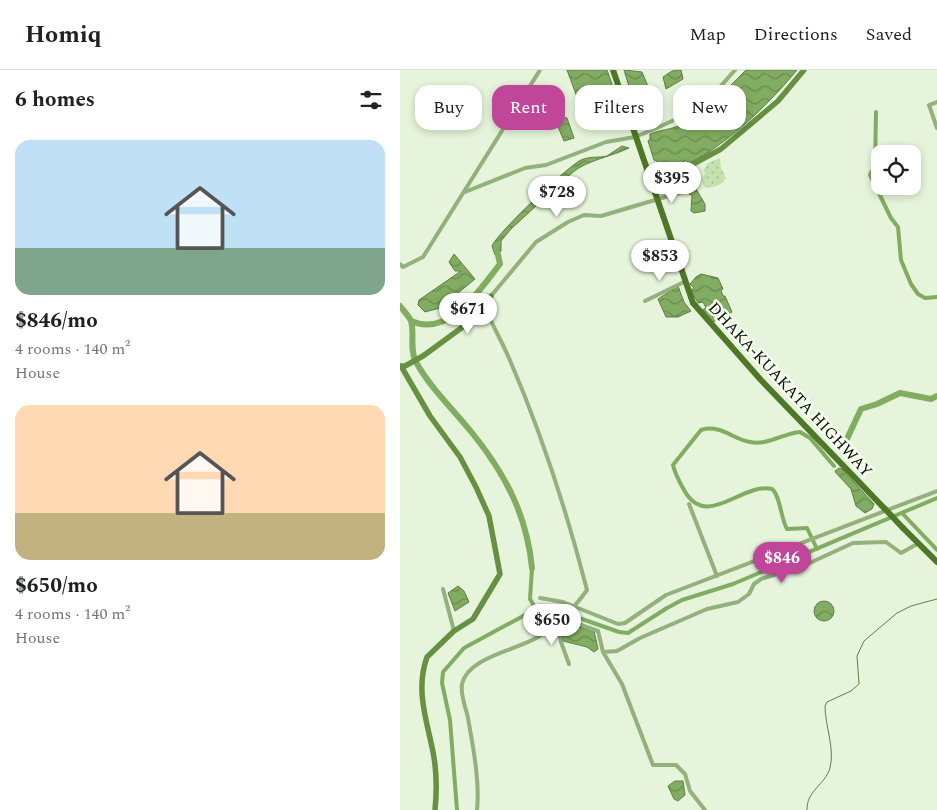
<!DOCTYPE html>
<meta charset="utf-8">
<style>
body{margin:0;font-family:Spectral,serif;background:#f2f2f2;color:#202124;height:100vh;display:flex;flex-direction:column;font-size:19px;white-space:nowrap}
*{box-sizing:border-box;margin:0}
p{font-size:16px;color:#757577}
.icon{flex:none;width:28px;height:28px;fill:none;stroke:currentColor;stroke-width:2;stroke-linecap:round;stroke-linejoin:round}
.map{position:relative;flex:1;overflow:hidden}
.drawer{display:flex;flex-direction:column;background:#fff;width:400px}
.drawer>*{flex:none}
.guide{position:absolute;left:15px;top:15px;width:446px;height:45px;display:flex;gap:10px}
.tools{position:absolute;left:471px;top:75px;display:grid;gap:10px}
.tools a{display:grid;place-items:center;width:50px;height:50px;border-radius:10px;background:#fff;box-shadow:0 2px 8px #0003;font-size:25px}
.price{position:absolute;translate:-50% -42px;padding:0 11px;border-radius:18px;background:#fff;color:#222;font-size:16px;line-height:32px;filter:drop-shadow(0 1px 2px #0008)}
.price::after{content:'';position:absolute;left:50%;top:30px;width:15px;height:11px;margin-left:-8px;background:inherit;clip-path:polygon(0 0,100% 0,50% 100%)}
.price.active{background:#bf4699;color:#fff}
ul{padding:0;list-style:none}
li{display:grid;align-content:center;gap:10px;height:265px;padding:0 15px}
li span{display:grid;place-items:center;height:155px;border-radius:15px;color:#555}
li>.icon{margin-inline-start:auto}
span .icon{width:90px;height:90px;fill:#fffc;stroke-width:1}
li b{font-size:21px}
h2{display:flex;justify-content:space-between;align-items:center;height:60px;padding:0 15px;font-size:21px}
.chip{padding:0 18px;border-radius:15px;background:#fff;box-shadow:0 2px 8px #0003;font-size:18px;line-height:45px}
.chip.active{background:#bf4699;color:#fff}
header{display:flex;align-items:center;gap:30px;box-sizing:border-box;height:70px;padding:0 25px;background:#fff;border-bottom:1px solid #e0e0e0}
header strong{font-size:24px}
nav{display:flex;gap:28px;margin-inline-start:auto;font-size:18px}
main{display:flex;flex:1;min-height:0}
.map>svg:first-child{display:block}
</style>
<header>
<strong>Homiq</strong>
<nav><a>Map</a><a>Directions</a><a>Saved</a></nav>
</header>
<main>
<section class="drawer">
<h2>6 homes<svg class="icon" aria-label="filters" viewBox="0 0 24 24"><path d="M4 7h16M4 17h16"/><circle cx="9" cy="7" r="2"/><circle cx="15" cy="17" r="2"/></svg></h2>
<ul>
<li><span style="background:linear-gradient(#bfe0f5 70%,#7fa58c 0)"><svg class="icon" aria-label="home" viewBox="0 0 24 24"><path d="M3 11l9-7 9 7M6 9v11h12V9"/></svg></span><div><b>$846/mo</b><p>4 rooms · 140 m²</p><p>House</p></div></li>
<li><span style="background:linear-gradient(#ffd9b3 70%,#c2b280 0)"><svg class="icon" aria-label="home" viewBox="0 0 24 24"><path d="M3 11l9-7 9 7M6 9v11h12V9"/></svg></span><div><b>$650/mo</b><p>4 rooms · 140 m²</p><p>House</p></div></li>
</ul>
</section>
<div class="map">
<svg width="537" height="740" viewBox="0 0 537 740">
<defs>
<pattern id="grass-dots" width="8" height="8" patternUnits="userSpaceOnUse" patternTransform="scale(1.25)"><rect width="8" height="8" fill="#c4e1af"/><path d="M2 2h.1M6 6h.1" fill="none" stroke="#a7c095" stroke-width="1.8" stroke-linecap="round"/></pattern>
<pattern id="water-waves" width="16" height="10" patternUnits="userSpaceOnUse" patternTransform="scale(1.25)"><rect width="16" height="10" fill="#82ac61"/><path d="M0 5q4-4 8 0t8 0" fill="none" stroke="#698b4e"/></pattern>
</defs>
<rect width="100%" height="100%" fill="#e5f4da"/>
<path fill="url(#grass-dots)" d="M320,88L321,98L326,108C322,115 312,119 304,117L302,110L305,103L303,100L308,93Z"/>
<path fill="url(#water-waves)" stroke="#607e47" d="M167,0H207L212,14L211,25L196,33L180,35Z
M224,0L242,2L260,45L246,49L238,41L232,28L237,26L235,22L231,23Z
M281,0L283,9L266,19L263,7L272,1Z
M346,0H397C370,33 328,74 289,93L285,90L282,96L279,94L264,100L258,98V92L254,90L248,71L250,69V64C259,60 270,60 280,55C306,42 326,20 346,0Z
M163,47L167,48L174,68L164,71L156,52Z
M222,76L229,78C213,86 188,90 173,102L111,159L101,171V181L95,185L92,176C98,162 167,97 181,90C190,86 198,88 207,86Z
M291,117L296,119L305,134V141L294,143L291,141L292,125L289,124Z
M54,184L75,209L40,238L25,242L18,235L19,230L61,201H55L49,192Z
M301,204L318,208L323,219L321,220L323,226H325L332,242L313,252L302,240L306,238L303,232L298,233L291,220L294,218L290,214L296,207Z
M278,216L284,232L291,241L278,247H266L258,229Z
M439,398L442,399L474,434L472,439L465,443L456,436L451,419L436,403L435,401Z
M58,516L64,521L69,532L55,541L48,523Z
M414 541a10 10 0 1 1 20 0a10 10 0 1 1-20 0Z
M163,553L194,561L198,579L194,582L187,577L163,571L159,556Z
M275,711H283L285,725L278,731L274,729L268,716Z"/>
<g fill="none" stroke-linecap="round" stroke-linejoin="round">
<path stroke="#607e47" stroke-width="1" d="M407,740C406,721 425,715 430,698C435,678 425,656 425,636L427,632L451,621L459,614L457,586L464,571L497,543L511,536L537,529"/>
<path stroke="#82ac61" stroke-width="4" d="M476,42L475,95L470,105L491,148L498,157L501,190L511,214L518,224L525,228L537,227
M502,443L537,480
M417,479L407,458L387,459C381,449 380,425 372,419C341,412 307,461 284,420C279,411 275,404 273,395L301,360C321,354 332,369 350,372C367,376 384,363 400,362L410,368L434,396
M132,498L130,529L136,539L162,542L219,562L228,563L267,538L282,530L333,514L537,428
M57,740L50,650L42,613L43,602L64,578L136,539"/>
<path stroke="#82ac61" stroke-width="6" d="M0,236C3,240 9,246 11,251C15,264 9,278 16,292C31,319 54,340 73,364C106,405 127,446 132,498
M11,251C50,268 80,219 100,194L96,176
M446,371L461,339L477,334L500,323L531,329L537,326"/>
<path stroke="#93b07d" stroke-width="4" d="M537,32L529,35L537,58
M198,33L221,25
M65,122L125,98L146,95L206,72L235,67L259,57L287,44L320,17L335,0
M0,194L3,197L23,187L140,0
M91,226L136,172L168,152L184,145L201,146L282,122
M245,231L284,212
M289,434L317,506
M43,519L54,561
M140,528L163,532L218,554L225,553L266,525L537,421
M164,549L198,561L203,582L217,581L240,568L307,539L338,532L349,524L354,514L361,509L401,497L453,473L486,472L501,483L519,473
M157,552L161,572L169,594
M203,582L222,614L253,695H276L285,704L290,721L305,740
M77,740C80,711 73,677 68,648C66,638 60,625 62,614C68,587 117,580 138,567C157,554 174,539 187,520C167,442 141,362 109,288C102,272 93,256 86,240"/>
<path stroke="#679042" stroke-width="5.5" d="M251,112L282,100L321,79L378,31L404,0
M0,296H5L23,286L86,240L91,226
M1,296L30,346L60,387L76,417L89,446L100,504L73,549L54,561L27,587C15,620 27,651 33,682C37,702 37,720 35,740"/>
<path stroke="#4f7728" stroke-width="6" d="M213,0L293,233L360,309L485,439
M503,458L537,492"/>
<path stroke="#4f7728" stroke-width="6" d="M485,439L503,458"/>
</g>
<g text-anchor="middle" stroke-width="5" stroke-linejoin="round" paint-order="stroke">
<g font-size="16" fill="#0f140b" stroke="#f6ffef">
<text transform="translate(391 319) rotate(47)" y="6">DHAKA-KUAKATA HIGHWAY</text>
</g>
</g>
</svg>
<div class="tools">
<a><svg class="icon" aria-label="locate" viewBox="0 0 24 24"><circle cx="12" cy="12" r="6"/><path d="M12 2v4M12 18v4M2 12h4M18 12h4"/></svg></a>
</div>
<b class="price" style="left:272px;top:134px">$395</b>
<b class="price" style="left:157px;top:148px">$728</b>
<b class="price" style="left:260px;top:212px">$853</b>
<b class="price" style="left:68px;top:265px">$671</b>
<b class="price active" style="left:382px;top:514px">$846</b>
<b class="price" style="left:152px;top:576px">$650</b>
<div class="guide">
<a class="chip">Buy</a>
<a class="chip active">Rent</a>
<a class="chip">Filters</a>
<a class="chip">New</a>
</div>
</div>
</main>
